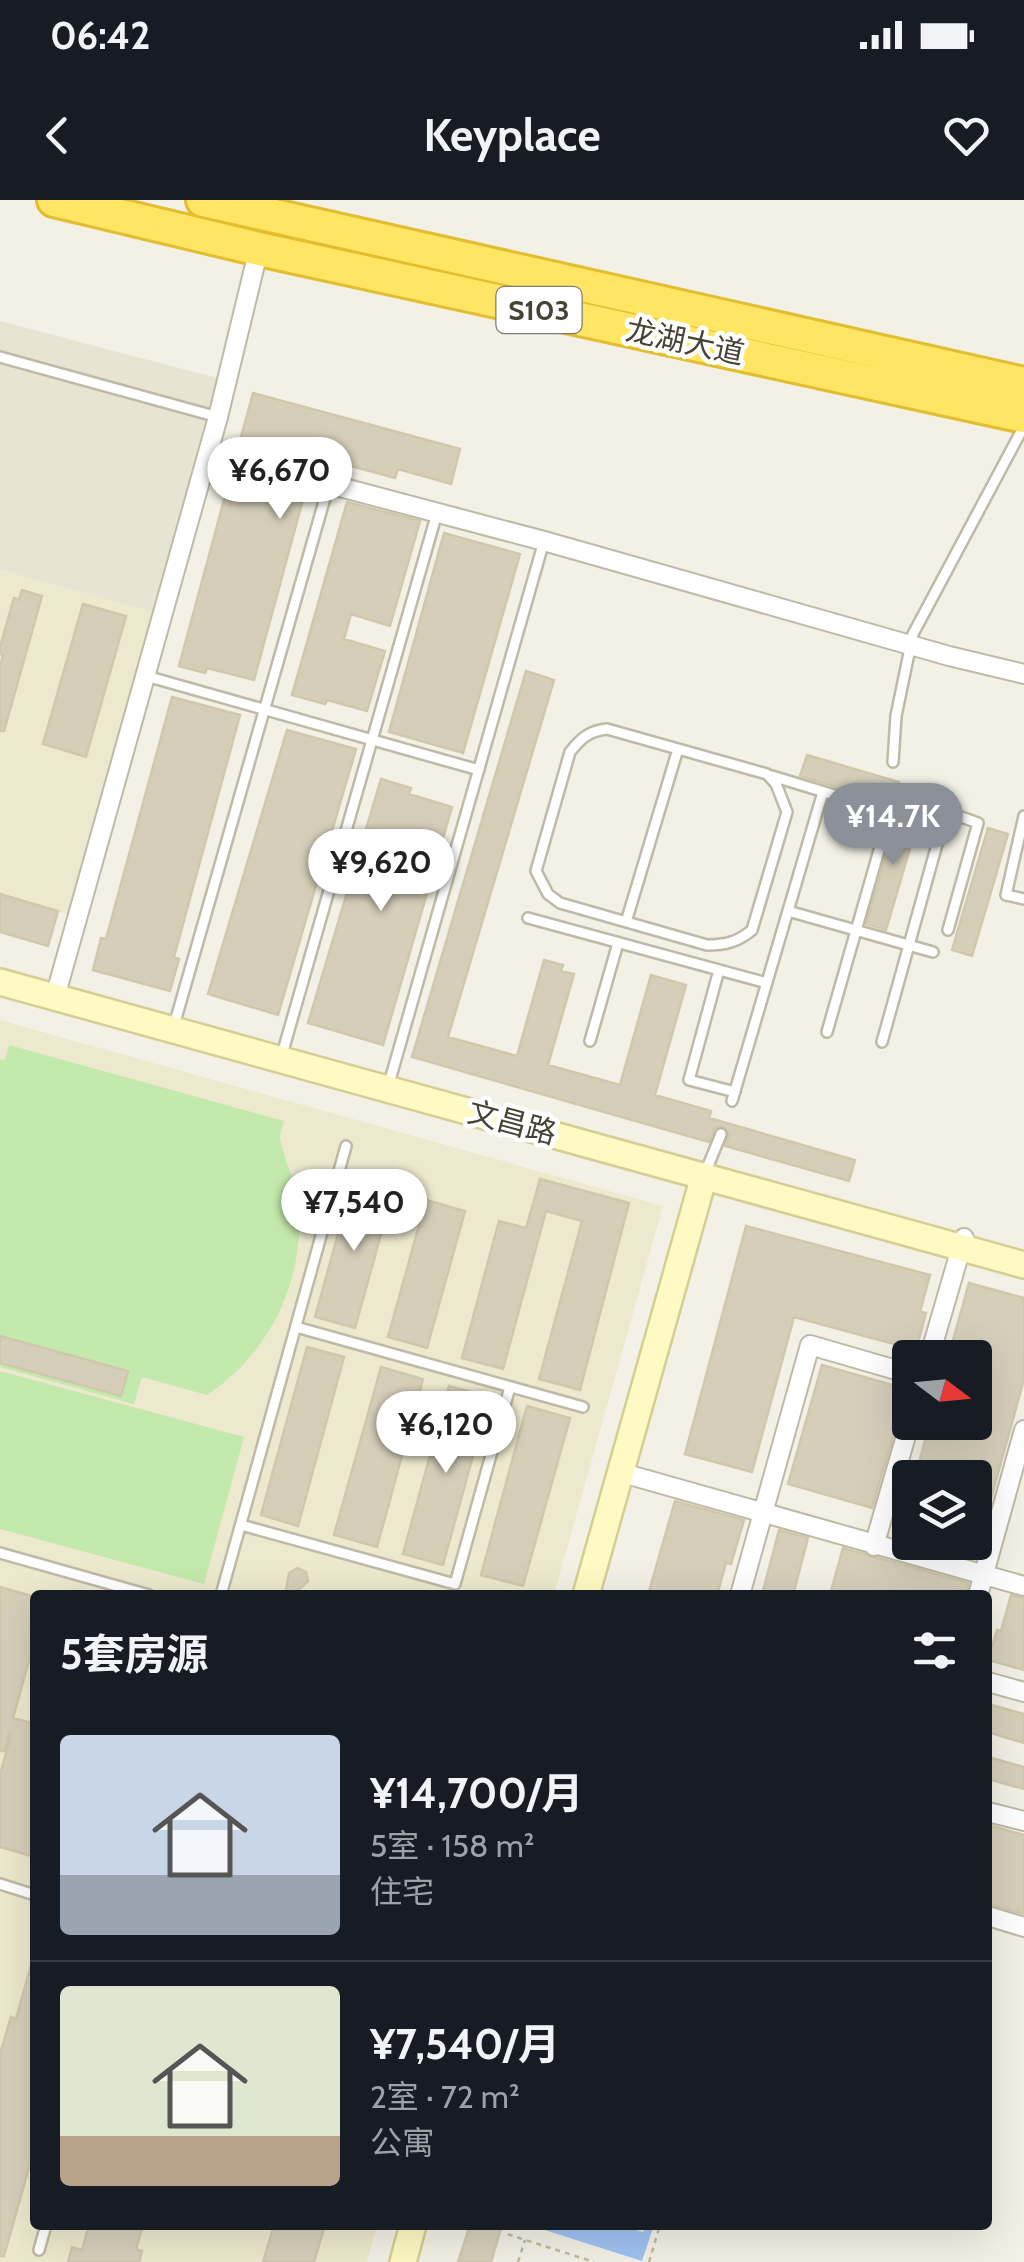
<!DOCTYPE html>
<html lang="zh">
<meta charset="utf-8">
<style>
body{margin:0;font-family:Cabin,"Noto Sans SC",sans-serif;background:#20242c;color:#f1f3f6;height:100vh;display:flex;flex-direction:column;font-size:38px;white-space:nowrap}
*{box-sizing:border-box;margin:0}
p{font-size:32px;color:#9ea1a6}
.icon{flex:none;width:55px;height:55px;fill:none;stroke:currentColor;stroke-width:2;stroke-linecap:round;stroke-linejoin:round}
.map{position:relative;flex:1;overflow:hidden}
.details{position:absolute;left:30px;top:1390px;width:962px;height:640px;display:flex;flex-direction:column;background:#171b24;border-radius:10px;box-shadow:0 10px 40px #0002}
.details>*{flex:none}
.needle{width:65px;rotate:106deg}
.buttons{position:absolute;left:892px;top:1140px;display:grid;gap:20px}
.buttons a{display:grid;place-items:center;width:100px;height:100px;border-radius:10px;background:#171b24;box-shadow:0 10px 40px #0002;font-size:50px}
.price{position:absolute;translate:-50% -85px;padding:0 22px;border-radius:35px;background:#fff;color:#222;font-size:32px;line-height:65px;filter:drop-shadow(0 2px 5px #0008)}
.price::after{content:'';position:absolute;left:50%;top:60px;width:30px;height:22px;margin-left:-15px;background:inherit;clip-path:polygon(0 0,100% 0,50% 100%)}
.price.current{background:#8c9099;color:#fff}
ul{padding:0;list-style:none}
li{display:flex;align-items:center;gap:30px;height:250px;padding:0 30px}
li+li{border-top:2px solid #363941}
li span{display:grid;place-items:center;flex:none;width:280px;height:200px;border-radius:10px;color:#555}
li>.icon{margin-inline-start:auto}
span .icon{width:120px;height:120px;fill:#fffc;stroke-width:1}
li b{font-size:42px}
h2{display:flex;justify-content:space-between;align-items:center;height:120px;padding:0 30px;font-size:42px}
.status{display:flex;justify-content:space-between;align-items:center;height:70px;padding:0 50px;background:#171b24;direction:ltr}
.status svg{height:28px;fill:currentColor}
header{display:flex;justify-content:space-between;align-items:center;height:130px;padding:0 30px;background:#171b24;font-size:45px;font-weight:700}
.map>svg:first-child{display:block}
</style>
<div class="status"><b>06:42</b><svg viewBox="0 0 49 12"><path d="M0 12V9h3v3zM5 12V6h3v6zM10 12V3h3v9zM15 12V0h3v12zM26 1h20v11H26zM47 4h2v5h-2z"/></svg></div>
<header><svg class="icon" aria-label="back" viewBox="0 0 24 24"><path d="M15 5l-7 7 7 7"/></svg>Keyplace<svg class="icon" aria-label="heart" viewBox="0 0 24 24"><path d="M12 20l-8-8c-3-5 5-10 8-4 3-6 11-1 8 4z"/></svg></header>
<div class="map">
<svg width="1024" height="2062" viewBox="0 0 1024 2062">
<rect width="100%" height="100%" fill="#f3f1e5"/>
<path fill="#e7e4d3" d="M0,121L217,178L153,412L0,370Z"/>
<path fill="#ede9ce" d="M0,370L153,412L70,715L0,694Z
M0,820L663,1006L554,1395H35V2025H377L367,2062H0Z"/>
<path fill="#c4e9ac" d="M9,845L284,921C283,926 280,931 280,936C280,947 294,980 297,995C309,1073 272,1152 207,1195L142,1177L134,1204L0,1167V859L5,860Z
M0,1171L244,1237L204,1384L0,1329Z"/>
<path fill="#9fc2f2" d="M529,2025H619L643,2032L646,2025H654L642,2061Z"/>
<path fill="#d5cfba" stroke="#d0c8ad" stroke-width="2.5" d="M253,193L460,249L451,284L398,269L395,278L277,246L267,282L305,292L254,480L207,468L205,473L179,466Z
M347,302L420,321L390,426L351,414L344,439L385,451L367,511L327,500L325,504L292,495Z
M444,333L520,354L463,553L389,532Z
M22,390L42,396L4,531H0V467L3,455L0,454V447L14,398L19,400Z
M83,404L126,416L86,557L43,544Z
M526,471L554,480L448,837L517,856L544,760L563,765L561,771L574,774L548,865L620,885L651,775L686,785L655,895L711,911L709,918L855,960L849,981L725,946L729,934L723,926L715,928L709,942L412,857Z
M172,497L240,515L174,757L179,759L170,791L93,770L101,738L106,739Z
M287,530L356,549L278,815L208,794Z
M807,555L899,582L893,604L800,576Z
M381,579L411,588L409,594L452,607L383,845L308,823Z
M901,605L921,611L886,730L866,724Z
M988,628L1008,634L972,756L952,750Z
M0,694L58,711L48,746L0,732Z
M540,979L629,1003L580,1190L539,1179L582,1021L546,1011L503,1169L462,1158L499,1021L526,1028Z
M353,980L393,991L355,1128L315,1117Z
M426,1000L465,1011L427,1148L388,1137Z
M746,1026L930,1075L920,1112L926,1113L916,1150L794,1117L752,1272L685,1254Z
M969,1083L1024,1098V1179L979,1342L975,1341V1278H915L930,1222H975V1158H948Z
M0,1136L128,1171L121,1196L0,1163Z
M307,1147L344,1157L298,1326L261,1315Z
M822,1165L907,1189L872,1308L788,1284Z
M381,1167L423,1179L377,1347L334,1335Z
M449,1186L489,1197L443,1365L403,1354Z
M527,1206L570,1218L523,1386L481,1375Z
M675,1301L744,1320L731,1364L726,1363L717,1395H648Z
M779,1330L808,1338L793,1395H762Z
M843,1348L968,1383L966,1395H830Z
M298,1368L306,1372L308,1381L293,1395H285L289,1373Z
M0,1387L35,1397V1439L13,1518L35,1524V1657L0,1647V1575L11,1534L9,1533L4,1551H0Z
M1011,1395L1024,1398V1470L988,1460L997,1430L1001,1431Z
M988,1504L1024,1514V1543L988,1532Z
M988,1557L1024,1567V1589L988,1579Z
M988,1625L1024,1635V1714L988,1704Z
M31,1765L35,1766V1946L4,2056H0V1854L11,1817L16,1819Z
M89,2025H143L136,2049L142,2051L139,2062H68L72,2047L82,2050Z
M274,2025H325L314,2062H263Z
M470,2025H502L491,2062H458Z"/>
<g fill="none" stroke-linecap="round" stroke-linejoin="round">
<g stroke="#bfbaa7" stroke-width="14">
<path id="lane" d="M0,157L218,217
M146,476L479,570
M607,529L767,574L776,584L787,612L752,730C738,742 725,745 707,745L560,703L548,694L536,671L570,552C581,538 589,531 607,529Z
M893,562L896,516L913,434L1024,226
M772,576L890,612L827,832
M903,596L978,623L948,730
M1024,616L1006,695L1024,699
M788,711L933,752
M528,718L767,783
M626,722L678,549
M719,770L689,880L735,892
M173,829L329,284
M590,841L618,743
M882,842L946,612
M281,858L437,313
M388,887L544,341
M732,901L823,592
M708,966L721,934
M296,1127L583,1207
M241,1325L455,1384L510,1187
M0,1353L149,1395
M221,1395L346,946
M0,1684L35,1695
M39,2050L46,2025"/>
</g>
<g stroke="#bfbaa7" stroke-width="22">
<path id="street" d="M287,273L544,341L949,456L1024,474
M55,797L218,217L260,44
M929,1158L964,1038
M619,1272L1024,1386
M874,1346L910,1222
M740,1395L810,1145L910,1174
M978,1395L1024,1230
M988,1482L1024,1492
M988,1612L1024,1621
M988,1716L1024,1727"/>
</g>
<g stroke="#d5ce93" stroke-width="30">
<path id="secondary" d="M0,782L1024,1065
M586,1395L704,976
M403,2062L413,2025"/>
</g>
<g stroke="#e2bd30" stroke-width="38">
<path id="highway" d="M54,0L259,49L1024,216
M203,0L1024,184"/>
</g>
<path stroke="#c1b998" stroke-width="2.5" stroke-dasharray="5 5" stroke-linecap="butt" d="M509,2025L507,2034L594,2062
M518,2062L525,2040
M649,2062L660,2025"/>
<use href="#lane" stroke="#fff" stroke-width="9"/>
<use href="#street" stroke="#fff" stroke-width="18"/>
<use href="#secondary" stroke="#fffac3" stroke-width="25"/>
<use href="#highway" stroke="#ffe564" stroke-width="32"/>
</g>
<g text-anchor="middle" stroke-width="9" stroke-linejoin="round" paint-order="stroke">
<rect fill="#fff" stroke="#7e7b71" stroke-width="2.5" x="496.5" y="87" width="85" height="46" rx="8"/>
<g font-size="28" font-weight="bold" fill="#464234">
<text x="539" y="120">S103</text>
</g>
<g font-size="30" fill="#464234" stroke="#fff">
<text transform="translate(685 142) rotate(12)" y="10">龙湖大道</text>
<text transform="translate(512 923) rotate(15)" y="10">文昌路</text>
</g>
</g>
</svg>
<div class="buttons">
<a><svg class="needle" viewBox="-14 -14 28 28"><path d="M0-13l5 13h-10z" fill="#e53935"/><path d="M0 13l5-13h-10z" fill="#9ea1a6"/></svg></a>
<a><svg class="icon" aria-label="layers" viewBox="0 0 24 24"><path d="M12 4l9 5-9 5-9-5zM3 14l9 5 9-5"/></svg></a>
</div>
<b class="price" style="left:280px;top:322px">¥6,670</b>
<b class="price current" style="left:893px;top:668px">¥14.7K</b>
<b class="price" style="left:381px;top:714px">¥9,620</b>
<b class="price" style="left:354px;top:1054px">¥7,540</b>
<b class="price" style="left:446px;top:1276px">¥6,120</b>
<section class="details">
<h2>5套房源<svg class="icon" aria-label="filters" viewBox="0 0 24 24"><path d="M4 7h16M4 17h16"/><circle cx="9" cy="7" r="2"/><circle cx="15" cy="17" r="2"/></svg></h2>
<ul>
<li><span style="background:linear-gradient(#c9d6e8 70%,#9aa5b1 0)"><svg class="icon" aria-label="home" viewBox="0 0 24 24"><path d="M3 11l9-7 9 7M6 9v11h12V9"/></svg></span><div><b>¥14,700/月</b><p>5室 · 158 m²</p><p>住宅</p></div></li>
<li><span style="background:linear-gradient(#dfe7d0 75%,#b9a48a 0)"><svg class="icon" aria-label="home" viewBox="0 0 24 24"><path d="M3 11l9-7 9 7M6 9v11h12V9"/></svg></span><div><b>¥7,540/月</b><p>2室 · 72 m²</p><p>公寓</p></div></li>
</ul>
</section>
</div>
